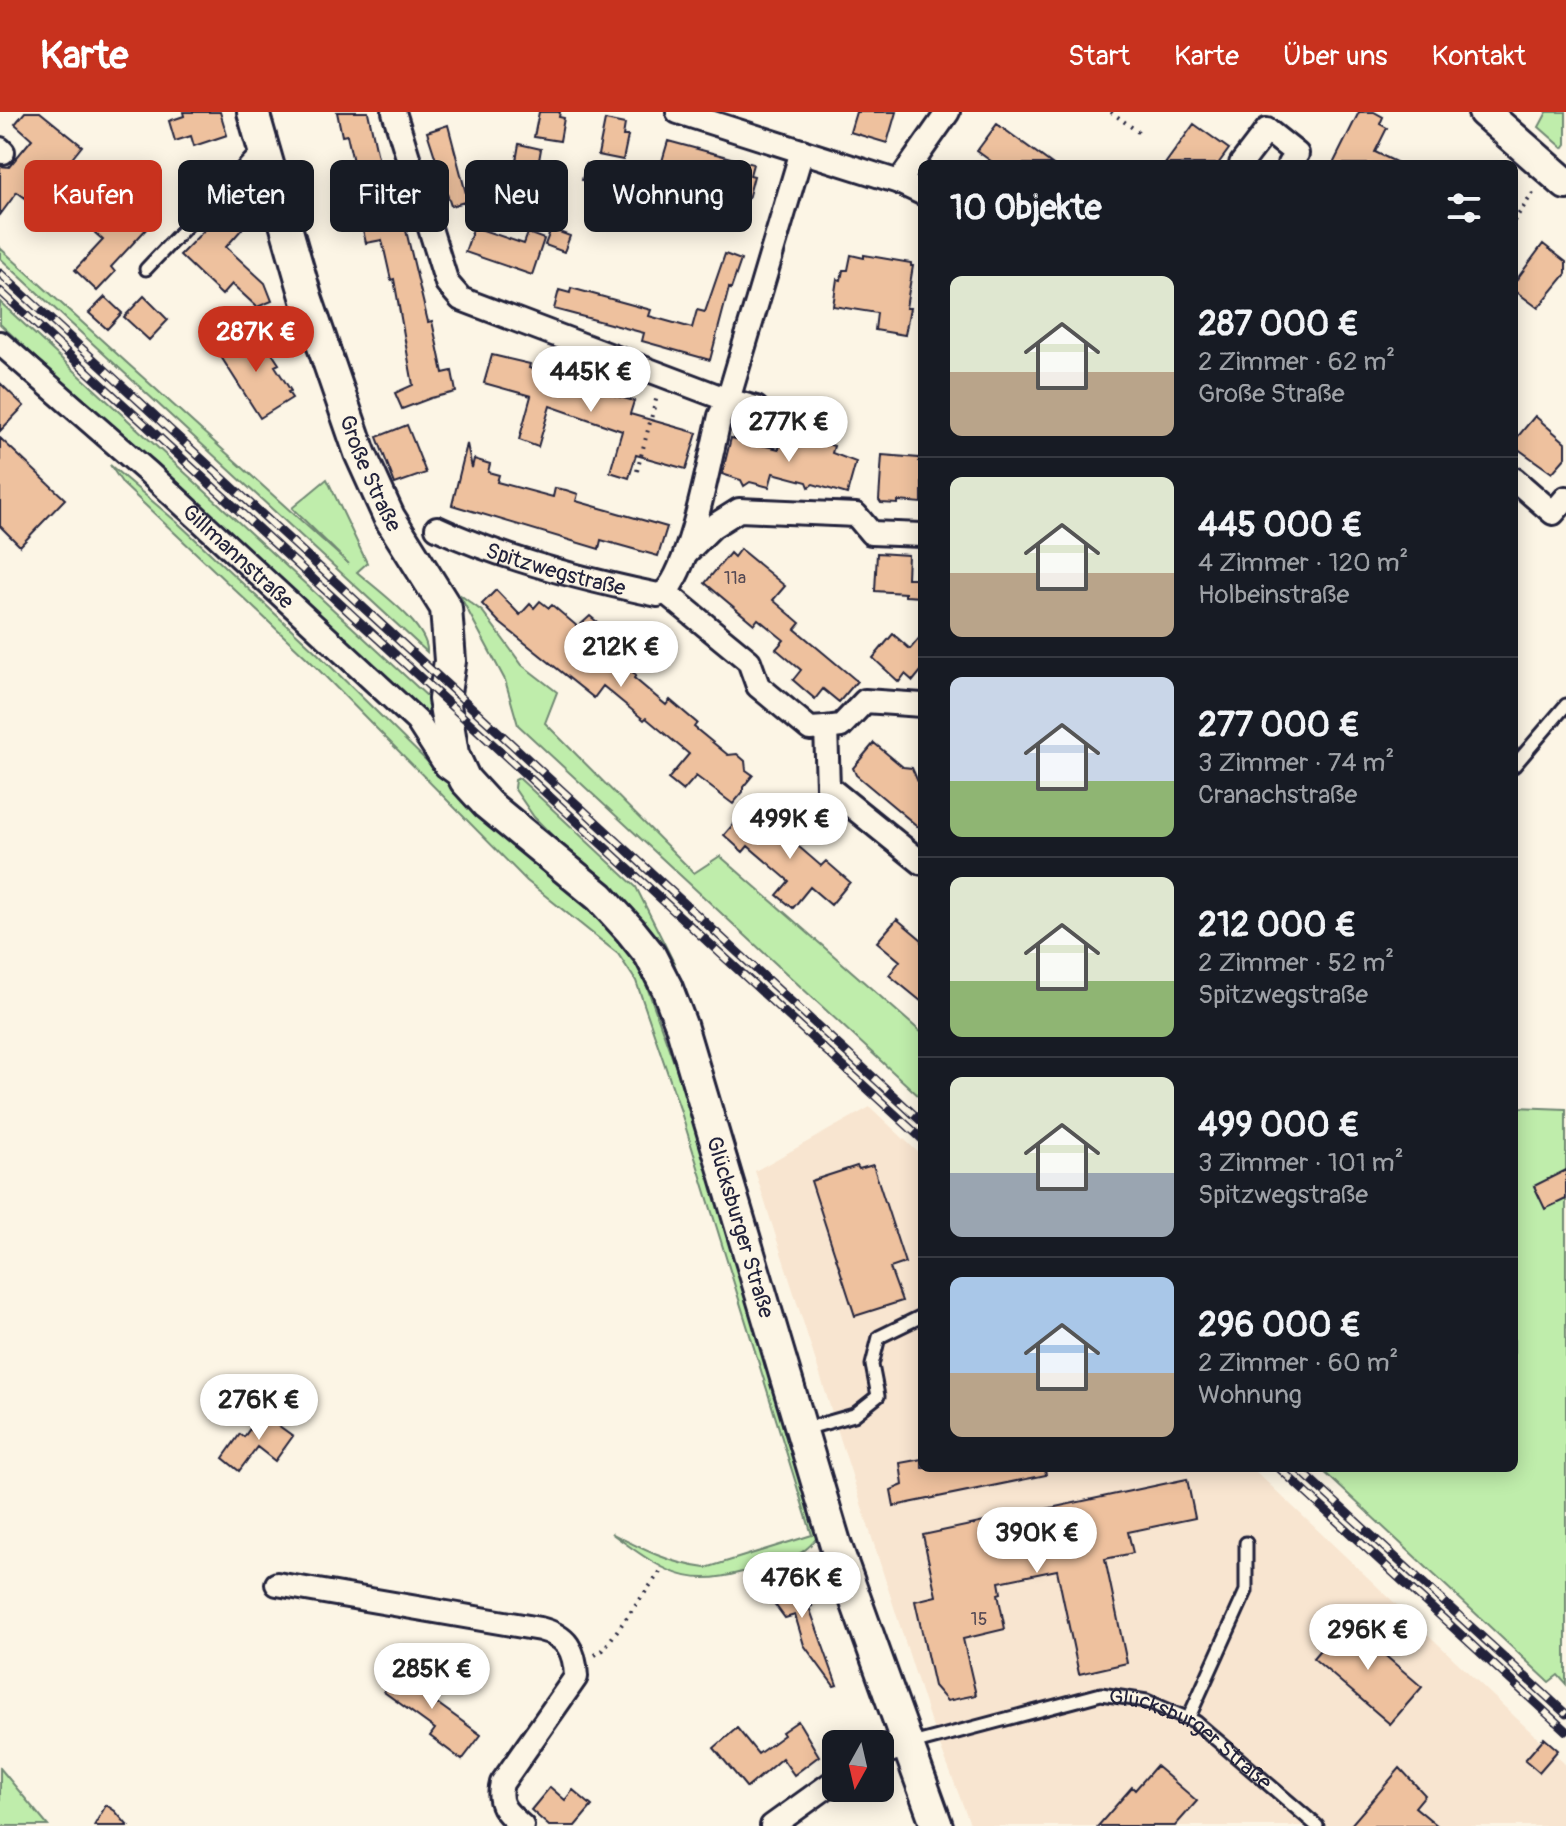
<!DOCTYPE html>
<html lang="de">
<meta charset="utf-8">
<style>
body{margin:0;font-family:Pangolin,sans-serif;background:#20242c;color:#f1f3f6;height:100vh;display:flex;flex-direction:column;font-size:30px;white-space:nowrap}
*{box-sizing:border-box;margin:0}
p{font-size:26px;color:#9ea1a6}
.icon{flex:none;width:44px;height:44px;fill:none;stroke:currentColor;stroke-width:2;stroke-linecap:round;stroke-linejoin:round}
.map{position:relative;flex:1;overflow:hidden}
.panel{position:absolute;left:918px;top:48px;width:600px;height:1312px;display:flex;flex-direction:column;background:#171b24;border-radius:12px;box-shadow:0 4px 20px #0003}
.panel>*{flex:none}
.guide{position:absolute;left:24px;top:48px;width:760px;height:72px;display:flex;gap:16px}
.needle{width:52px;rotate:188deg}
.buttons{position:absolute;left:822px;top:1618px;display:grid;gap:16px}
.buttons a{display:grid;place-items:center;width:72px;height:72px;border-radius:12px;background:#171b24;box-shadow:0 4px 20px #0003;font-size:40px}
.price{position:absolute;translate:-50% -68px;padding:0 18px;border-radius:28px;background:#fff;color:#222;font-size:26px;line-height:52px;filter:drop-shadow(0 2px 4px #0008)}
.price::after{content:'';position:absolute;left:50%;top:48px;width:24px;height:18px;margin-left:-12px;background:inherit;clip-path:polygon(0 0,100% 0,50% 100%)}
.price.active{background:#c8321e;color:#fff}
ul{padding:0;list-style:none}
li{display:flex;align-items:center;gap:24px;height:200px;padding:0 32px}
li+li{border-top:2px solid #363941}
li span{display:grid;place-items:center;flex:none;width:224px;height:160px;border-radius:12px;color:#555}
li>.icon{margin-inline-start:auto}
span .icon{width:96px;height:96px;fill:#fffc;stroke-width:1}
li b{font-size:34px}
h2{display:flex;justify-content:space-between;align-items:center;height:96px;padding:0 32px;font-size:34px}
.pill{padding:0 28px;border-radius:12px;background:#171b24;box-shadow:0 4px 20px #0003;font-size:28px;line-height:72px}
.pill.active{background:#c8321e;color:#fff}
header{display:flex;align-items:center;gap:48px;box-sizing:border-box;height:112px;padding:0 40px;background:#c8321e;color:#fff}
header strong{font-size:38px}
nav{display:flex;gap:44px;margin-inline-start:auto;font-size:28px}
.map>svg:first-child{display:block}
</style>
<header>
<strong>Karte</strong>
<nav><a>Start</a><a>Karte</a><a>Über uns</a><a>Kontakt</a></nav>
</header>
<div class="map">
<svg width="1566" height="1714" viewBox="0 0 1566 1714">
<rect width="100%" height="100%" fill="#fcf5e5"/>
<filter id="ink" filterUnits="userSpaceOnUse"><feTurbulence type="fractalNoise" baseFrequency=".0125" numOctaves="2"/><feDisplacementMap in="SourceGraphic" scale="16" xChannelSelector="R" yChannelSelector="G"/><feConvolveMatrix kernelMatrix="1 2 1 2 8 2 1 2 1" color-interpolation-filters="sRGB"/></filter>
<g filter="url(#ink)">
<path fill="#f8e5d0" d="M870,995L922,1044V1356H1252L1566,1653V1714H971L930,1608L755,1059Z"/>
<path fill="#bfedab" stroke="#708873" stroke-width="2" d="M1547,0H1566V32L1563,36L1539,15Z
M0,136L349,452L292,396L327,367L367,451L357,460C377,478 429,514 427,540L0,146Z
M0,190L428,585L431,595L425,606L0,212Z
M110,353L179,412L318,542L445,667L601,806L641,858L688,990L818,1424C804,1444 793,1444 771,1451C693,1478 676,1469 611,1421C642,1437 671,1452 706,1456L812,1423L680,997L636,869L618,842L527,769L309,548L123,372Z
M459,482L483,500L522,553L557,580L545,611L694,761L720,744L922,921V987L518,613L505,568Z
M519,666L636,775L674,851L738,1045L732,1044L601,773L534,705L514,676L515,668Z
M1514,995L1566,997V1572L1558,1563L1549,1570L1320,1356H1514Z
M0,1656L48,1714H0Z"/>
<path fill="#eec19e" stroke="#22223b" stroke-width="2" d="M25,0H40L82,34L54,69L61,75L43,99L17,80L0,103V54L9,55L32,27L15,12Z
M183,0H220L227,23L194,34L191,24L175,29L169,9L184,4Z
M337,0H368L392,109L403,106L428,210L432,209L443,261L452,259L456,280L431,286L402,297L395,281L413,273L394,167L391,168L382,128L366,131L357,92L362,90L347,23L342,24Z
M539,0H560L559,5L564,6L560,29L534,25Z
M856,0H896L887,31L850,20Z
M1359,0H1374L1383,5L1380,12L1387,16L1375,40L1400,52H1333Z
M605,8L625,12L623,24H628L623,48L598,43Z
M997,12L1052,52H995L977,39Z
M1194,12L1229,37L1218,52H1165Z
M448,13L468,89L451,94L427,20Z
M668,29L753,52L750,63L754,64L748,87L732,83L724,109L700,103L708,76L658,63Z
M519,32L541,37L538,54L516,49Z
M586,52L605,56L601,72L582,68Z
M644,69L664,74L660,91L639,85Z
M124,91L150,113L111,155L115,160L97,179L75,158L103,128L95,121Z
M223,99L242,117L226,135L265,171L272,189L257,195L232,172L222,183L180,143Z
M474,115L524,132L528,121L544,127L532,163L465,140Z
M551,117L570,124L564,140L545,133Z
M1543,132L1566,150V162L1538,196L1514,178V171Z
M725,142L741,148L731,177L729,176L710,248L642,229L644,221L554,197L559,178L570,181L571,176L651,198L649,204L692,216L697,198L705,200Z
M851,143L864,146V143L911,151V154H913L906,196H910L905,223L875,218L877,201L833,194L837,167L841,168L843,158H848Z
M144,184L168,208L149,228L124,205Z
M105,185L122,201L107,217L89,201Z
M253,218L266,239L269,237L279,252L275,254L291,279L288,280L292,286L260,306L218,240Z
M492,243L530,252L529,256L577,270L578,265L596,270L595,273L611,277L610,282L634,289L630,302L697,321L686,357L636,343L629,366L610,360L622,319L550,294L538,335L519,328L531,284L484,271Z
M0,271L24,294L0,319Z
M1535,304L1566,331V345L1552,361L1514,334V329Z
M407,313L426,361L395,372L377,325Z
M0,326L65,387L20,434L0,414Z
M731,326L779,337L781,329L806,334L808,327L834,334L832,341L856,350L847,382L813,372L809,375L807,370L773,361L769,375L750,370L744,374L741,368L722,362Z
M467,332L472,356L474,347L490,352L488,360L499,363L497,370L553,385L555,376L566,378L578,382L576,389L667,415L658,444L601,428L599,437L452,393Z
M882,343L919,346V349H922V391L898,389V392L881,391L879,388Z
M740,437L785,474L773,488L800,511L795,517L857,569L839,590L823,577L815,587L793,568L801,558L776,537L784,528L758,507L754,512L705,471L730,441L734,445Z
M877,441L908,443L907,466H922V485L905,484V481L875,479Z
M496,478L520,503L530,492L534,496L540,489L549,496L552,493L578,515L590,504L608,519L597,531L636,563L634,566L666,593L670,588L697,611L694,615L728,643L737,642L745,649L746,658L753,663L743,675V680L733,692L696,664L683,679L668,667L689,642L646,606L644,608L603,574L594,586L500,511L482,492Z
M893,522L910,537L922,523V558L913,569L905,562L899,570L873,546Z
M874,631L903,655L912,656L922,679V718L856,663L853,656Z
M784,706L794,710L800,717L791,728L821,754L826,749L850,770L831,793L810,775L793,796L777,783L789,769L748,734L743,740L724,723L738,707L757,723L769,709L776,715Z
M897,807L922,828V890L889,863L900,849L877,830Z
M873,1053L905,1151L890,1156L902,1189L855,1204L811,1069L857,1054L859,1057Z
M1566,1058V1087L1545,1097L1534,1074Z
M261,1301L293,1324L275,1349L257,1335L239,1359L223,1346L240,1322L244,1325Z
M922,1347V1356H1045L1046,1363L894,1394L891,1378L903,1373L900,1351Z
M1187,1367L1195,1406L1128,1420L1133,1441L1105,1447L1127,1551L1079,1562L1057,1458L999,1470L1001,1481L998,1482L1005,1517L963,1527L976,1583L947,1589L934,1574L915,1489L936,1484L923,1423Z
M803,1466L812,1494L809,1495L837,1573L834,1574L804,1533L795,1503L785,1506L765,1479Z
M1345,1509L1422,1575L1390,1612L1313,1546Z
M405,1551L438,1574L430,1586L481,1623L462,1648L430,1624L435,1617L384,1580Z
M798,1609L819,1644L794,1663L782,1646L747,1676L714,1636L737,1616L758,1642L784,1623L782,1620Z
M1544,1626L1558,1638L1539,1660L1525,1648Z
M1156,1654L1197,1689L1175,1714H1098L1132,1675L1135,1678Z
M1400,1656L1425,1683L1415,1695L1438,1714H1350Z
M550,1675L565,1688L573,1678L592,1694L575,1714H549L531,1698Z
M106,1693L115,1699L128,1714H94Z"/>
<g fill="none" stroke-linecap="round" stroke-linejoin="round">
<g stroke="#22223b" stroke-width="17">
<g id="service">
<path d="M146,157L260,37"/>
<path d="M1514,654L1566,593"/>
<path d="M801,1318L854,1303L878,1284L872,1253L879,1225L922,1204"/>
<path d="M1189,1605L1246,1479V1431"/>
<path id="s1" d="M908,1633L1101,1582L1147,1589L1196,1610L1317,1714"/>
</g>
</g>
<g stroke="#22223b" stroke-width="28">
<g id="minor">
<path d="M394,0L447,171L461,187L728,288L756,296"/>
<path d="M678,0L899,70L922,81"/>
<path d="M0,37L3,40"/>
<path d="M1241,52L1267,18L1297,42L1289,52"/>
<path d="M899,70L948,0"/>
<path id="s2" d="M0,231L149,361L417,609L446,654L457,662"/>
<path d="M1514,367L1553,401L1566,386"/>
<path id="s3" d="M437,416C503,447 586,468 658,483L665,480"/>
<path d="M687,440L712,415L739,398L856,403L871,421L922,423"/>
<path d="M665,480C691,454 710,345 720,304L728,288L802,39"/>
<path d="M665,480L749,549L758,574L810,617L826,616L828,675L922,751"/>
<path d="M826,616L841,614L865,589L922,593"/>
<path d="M277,1472L540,1517C567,1524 575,1538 576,1565L502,1671C496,1693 507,1701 522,1714"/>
<path d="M880,1642L907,1633"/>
<path d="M772,1714L836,1668"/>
</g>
</g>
<g stroke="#22223b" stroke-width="36">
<g id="secondary">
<path id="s4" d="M253,0L307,188L360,341L389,405L446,496L450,549L444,587L453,642L465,668L487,692L600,785L630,818L650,843L667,876L681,913L836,1434L937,1714"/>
<path d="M1484,0L1566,72"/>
</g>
</g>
<path stroke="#22223b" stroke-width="4" stroke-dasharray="2 6" stroke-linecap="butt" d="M1111,0L1141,22
M1514,109L1535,78
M637,359L657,284
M595,1543L603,1538L660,1460"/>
<use href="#service" stroke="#fcf5e5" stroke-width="11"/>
<use href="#minor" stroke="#fcf5e5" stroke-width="22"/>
<use href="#secondary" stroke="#fcf5e5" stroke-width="30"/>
<g stroke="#22223b" stroke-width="9">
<path id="rail" d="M0,161L922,1010
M0,179L922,1027
M1279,1356L1566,1619
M1298,1356L1566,1602"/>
</g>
<use href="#rail" stroke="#fcf5e5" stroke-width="6" stroke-dasharray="18" stroke-linecap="butt"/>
</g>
</g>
<g text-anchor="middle" stroke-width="6" stroke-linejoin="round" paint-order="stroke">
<g font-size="18" fill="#554a54">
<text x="735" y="472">11a</text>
<text x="979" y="1513">15</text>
</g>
<g font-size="22" fill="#22223b" stroke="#fcf5e5">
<text dy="8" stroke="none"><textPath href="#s4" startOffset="380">Große Straße</textPath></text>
<text dy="8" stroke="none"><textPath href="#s2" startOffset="320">Gillmannstraße</textPath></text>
<text dy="8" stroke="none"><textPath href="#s3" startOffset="126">Spitzwegstraße</textPath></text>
<text dy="8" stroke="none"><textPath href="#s4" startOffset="1254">Glücksburger Straße</textPath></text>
<text dy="8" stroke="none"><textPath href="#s1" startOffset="302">Glücksburger Straße</textPath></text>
</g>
</g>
</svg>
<div class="buttons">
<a><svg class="needle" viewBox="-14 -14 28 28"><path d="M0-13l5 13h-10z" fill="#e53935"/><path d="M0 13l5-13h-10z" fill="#9ea1a6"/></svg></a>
</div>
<b class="price active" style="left:256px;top:262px">287K €</b>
<b class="price" style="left:591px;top:302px">445K €</b>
<b class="price" style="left:789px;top:352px">277K €</b>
<b class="price" style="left:621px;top:577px">212K €</b>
<b class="price" style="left:790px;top:749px">499K €</b>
<b class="price" style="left:259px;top:1330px">276K €</b>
<b class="price" style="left:1037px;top:1463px">390K €</b>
<b class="price" style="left:802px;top:1508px">476K €</b>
<b class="price" style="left:1368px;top:1560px">296K €</b>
<b class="price" style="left:432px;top:1599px">285K €</b>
<div class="guide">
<a class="pill active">Kaufen</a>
<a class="pill">Mieten</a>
<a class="pill">Filter</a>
<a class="pill">Neu</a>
<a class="pill">Wohnung</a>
</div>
<section class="panel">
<h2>10 Objekte<svg class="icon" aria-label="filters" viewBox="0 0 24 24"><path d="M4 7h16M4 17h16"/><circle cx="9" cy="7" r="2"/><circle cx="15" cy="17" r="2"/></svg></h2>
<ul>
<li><span style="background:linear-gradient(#dfe7d0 60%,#b9a48a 0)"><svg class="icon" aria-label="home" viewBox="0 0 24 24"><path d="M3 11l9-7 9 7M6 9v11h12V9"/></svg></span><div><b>287 000 €</b><p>2 Zimmer · 62 m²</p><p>Große Straße</p></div></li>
<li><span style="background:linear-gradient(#dfe7d0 60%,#b9a48a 0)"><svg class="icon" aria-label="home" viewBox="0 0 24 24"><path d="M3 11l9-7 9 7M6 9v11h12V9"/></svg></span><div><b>445 000 €</b><p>4 Zimmer · 120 m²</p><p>Holbeinstraße</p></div></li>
<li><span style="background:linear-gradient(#c9d6e8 65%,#8fb573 0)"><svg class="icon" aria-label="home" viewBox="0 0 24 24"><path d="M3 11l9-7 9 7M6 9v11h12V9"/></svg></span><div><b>277 000 €</b><p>3 Zimmer · 74 m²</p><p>Cranachstraße</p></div></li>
<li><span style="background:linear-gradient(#dfe7d0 65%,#8fb573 0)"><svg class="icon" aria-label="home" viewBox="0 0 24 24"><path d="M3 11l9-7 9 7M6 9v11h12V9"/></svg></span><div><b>212 000 €</b><p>2 Zimmer · 52 m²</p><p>Spitzwegstraße</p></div></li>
<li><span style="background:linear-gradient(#dfe7d0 60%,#9aa5b1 0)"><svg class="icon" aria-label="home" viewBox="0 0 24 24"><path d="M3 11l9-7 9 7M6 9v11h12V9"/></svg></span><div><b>499 000 €</b><p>3 Zimmer · 101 m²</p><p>Spitzwegstraße</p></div></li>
<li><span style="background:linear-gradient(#a9c7e8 60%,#b9a48a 0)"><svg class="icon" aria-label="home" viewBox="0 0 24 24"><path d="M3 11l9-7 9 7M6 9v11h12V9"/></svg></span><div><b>296 000 €</b><p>2 Zimmer · 60 m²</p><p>Wohnung</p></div></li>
</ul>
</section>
</div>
